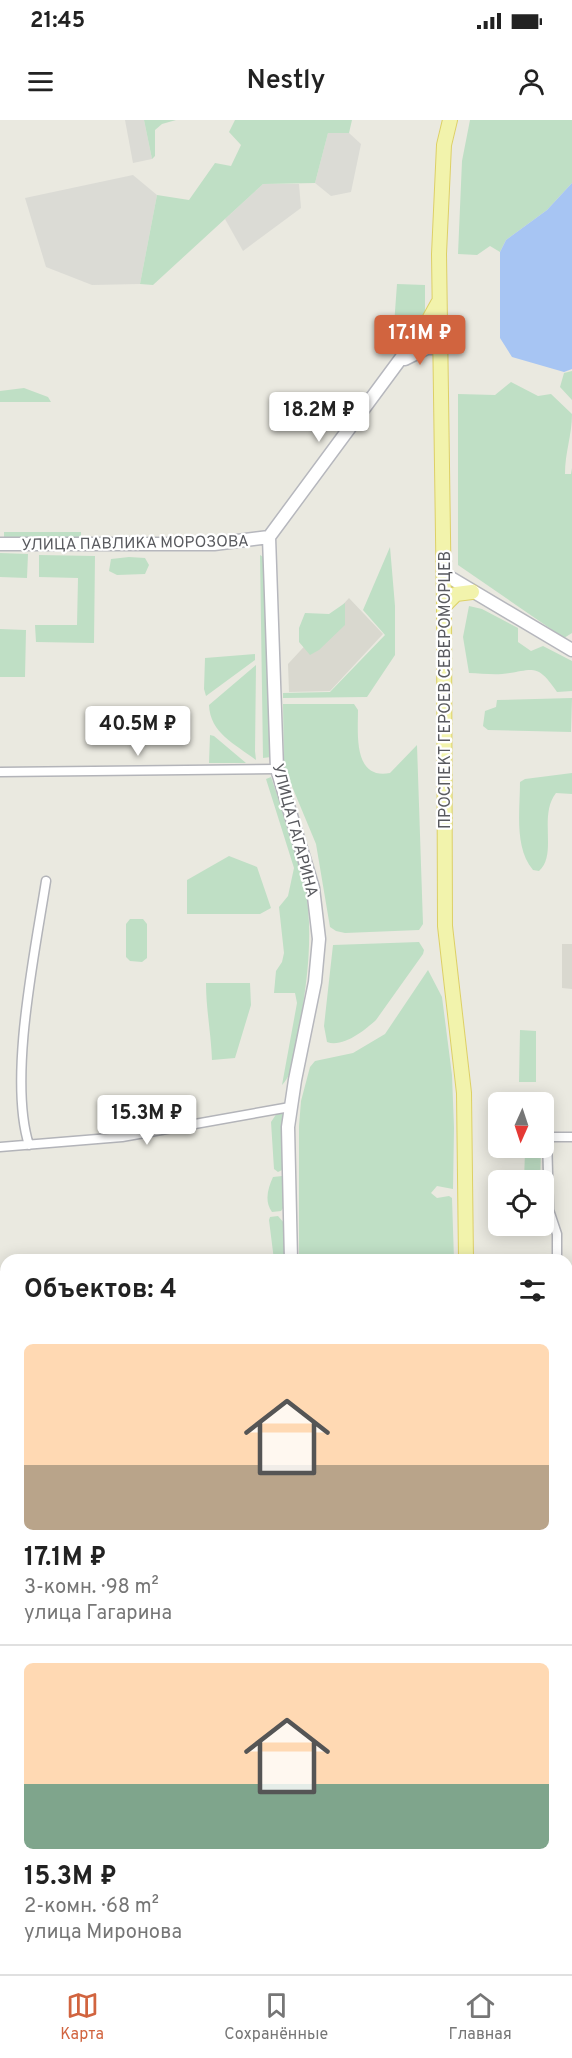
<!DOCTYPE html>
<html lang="ru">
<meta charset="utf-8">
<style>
body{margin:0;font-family:Overpass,sans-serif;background:#f2f2f2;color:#222;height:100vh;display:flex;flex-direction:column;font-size:22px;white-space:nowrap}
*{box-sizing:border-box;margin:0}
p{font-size:20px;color:#767676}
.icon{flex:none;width:33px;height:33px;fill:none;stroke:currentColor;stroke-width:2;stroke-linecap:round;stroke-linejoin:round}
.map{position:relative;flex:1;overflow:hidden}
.drawer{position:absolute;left:0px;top:1134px;width:573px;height:720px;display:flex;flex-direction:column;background:#fff;border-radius:18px 18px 0 0;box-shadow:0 3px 15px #0003}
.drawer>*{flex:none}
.needle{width:39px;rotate:183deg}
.fabs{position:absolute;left:488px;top:972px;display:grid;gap:12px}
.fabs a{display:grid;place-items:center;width:66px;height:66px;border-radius:9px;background:#fff;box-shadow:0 3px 15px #0003;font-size:30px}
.price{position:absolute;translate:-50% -51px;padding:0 14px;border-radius:6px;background:#fff;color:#222;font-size:20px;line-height:39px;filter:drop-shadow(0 2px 3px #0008)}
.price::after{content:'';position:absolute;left:50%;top:36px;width:18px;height:14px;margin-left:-9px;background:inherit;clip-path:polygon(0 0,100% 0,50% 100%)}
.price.selected{background:#d1643f;color:#fff}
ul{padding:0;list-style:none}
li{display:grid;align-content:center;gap:12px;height:318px;padding:0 24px}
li+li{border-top:2px solid #e0e0e0}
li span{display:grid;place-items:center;height:186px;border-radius:9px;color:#555}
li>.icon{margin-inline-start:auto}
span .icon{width:108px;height:108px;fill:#fffc;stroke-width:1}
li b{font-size:26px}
h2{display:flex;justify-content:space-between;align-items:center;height:72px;padding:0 24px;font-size:26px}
.status{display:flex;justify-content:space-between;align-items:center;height:42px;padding:0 30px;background:#fff;direction:ltr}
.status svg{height:16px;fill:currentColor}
header{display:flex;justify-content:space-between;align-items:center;height:78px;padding:0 24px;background:#fff;font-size:27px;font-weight:600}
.menu{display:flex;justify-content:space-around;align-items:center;height:84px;border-top:2px solid #e0e0e0;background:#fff;font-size:16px;color:#767676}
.menu a{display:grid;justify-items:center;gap:3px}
.menu .selected{color:#d1643f}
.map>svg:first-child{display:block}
</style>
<div class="status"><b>21:45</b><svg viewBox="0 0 49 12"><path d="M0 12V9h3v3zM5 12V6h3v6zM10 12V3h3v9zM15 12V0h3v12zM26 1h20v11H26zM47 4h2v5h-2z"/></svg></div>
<header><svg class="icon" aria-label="menu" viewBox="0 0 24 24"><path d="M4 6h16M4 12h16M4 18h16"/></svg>Nestly<svg class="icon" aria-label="person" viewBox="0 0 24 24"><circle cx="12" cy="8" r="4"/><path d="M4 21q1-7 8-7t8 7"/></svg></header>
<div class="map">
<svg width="572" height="1854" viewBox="0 0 572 1854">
<rect width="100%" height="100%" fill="#eae9e0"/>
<path fill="#dbdbd5" d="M125,0H144L152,39L133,43Z
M328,13H349L361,24L351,72L331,76L315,63Z
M133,55L157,75L140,164L92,165L46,147L25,78Z
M263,64H299L301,88L243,131L225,99Z"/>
<path fill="#d9d8cf" d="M349,478L383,514L330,571L289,572L288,544Z
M562,824H572V869L562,868Z
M0,1412H6V1513H0Z
M0,1767L6,1768V1848H135L132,1854H0Z
M157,1848H256L254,1854H153Z"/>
<path fill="#bfdfc5" d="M144,0H176L162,4L155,10V36L152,39Z
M235,0H352L349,13H328L315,63L263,64L153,165L140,164L157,75L189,80L215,43L231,46L241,25L229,12Z
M470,0H572V63L547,90L506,120L500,132L490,126L477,135L458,134L462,41Z
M397,164L425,165V202L397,234L394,205Z
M572,251V280L560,267L564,253Z
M511,262L538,276L551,274L572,294C572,315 565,332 565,354H571L572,348V513L564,518L458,445V274L495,275Z
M24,268L48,277L51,282H0V271Z
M4,412H81V418H4Z
M390,427L395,486V535L367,577L283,578V573L330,572L385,515L363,490Z
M0,433L28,434L27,458L0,457Z
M39,435L95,436L94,523L36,522L35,505H77L78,458L39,457Z
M260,435L268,440L271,637L263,638Z
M129,437L145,438L149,445L145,454L117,455L109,451L111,439Z
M345,483V505L319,530L310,535L299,522V508L305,493L329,494Z
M469,486L482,489L518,508V522L531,531L543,526L572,541V571L557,572C536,541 533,551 502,554C491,555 479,553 469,553L463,517Z
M0,509L26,510L25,557H0Z
M255,534V540L206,576L204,569L205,538Z
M256,545L255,631L256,640C235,624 210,613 209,585Z
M572,578L571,612L488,610L483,606L485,591L496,587L497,580Z
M283,584H354L358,590C358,614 353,660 390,653L417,625L423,804L419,810L345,813L336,811L330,807L316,724L284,647Z
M210,615L214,616L246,643H209Z
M572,653V674L556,673C538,696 558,734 539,751L533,750C514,727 520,691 520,662L525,659Z
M271,657C283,693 298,730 305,767C314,813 307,864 299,909C297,927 295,952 282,965L297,883L295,873H274L276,851L282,842L284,833L279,787L288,776L294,748L266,659Z
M229,736L257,747L271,788L260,794H187V760Z
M130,799H143L147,804V838L142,842L130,841L126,837V804Z
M419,822L424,830L423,834L376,900C365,910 343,928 327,922L324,906L333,825Z
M428,850L442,877L452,955L454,1008L453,1069L437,1066L431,1073L437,1078L449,1076L452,1078L454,1140H299V1006L301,981L310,947L315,941L353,933L385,914Z
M206,863H250L251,885L235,938L212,940C211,913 206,889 206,863Z
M520,910L536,911V962H519Z
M277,993L284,994V1049L278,1052L274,1049L271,1002Z
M525,1032L541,1033L540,1060H524Z
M282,1056L284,1087L281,1091L272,1092C264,1081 268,1068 273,1057Z
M278,1096L285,1104V1140H274L269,1100L270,1097Z"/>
<path fill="#a7c5f3" d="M572,63V249L564,252L512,237L500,218V132L506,120L547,90Z"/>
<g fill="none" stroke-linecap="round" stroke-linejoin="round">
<g stroke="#b3b4b9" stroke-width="11">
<path id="street" d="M0,652L277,649
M29,1025C8,959 35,832 46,761
M0,1027L122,1017L290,987
M557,1140V1114L549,1090L547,1017H572
M567,1411L572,1397
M567,1444H572
M567,1508H572
M567,1691H572"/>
</g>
<g stroke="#b6b7bd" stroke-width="15">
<path id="secondary" d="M405,239L427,228H440
M0,424H214L269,417
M444,454L572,530
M291,1140L288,1007L295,960L315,862L319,819L313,768L277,649L269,417L427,203
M567,1284L572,1285
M0,1676L6,1677
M500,1848L506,1854"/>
</g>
<g stroke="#ddd066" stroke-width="16">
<path id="primary" d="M450,0L444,25L439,134L444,486L445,806L464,973L466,1140
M438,183L427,203L439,204
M444,486L456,474L472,472
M383,1854L385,1848"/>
</g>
<use href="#street" stroke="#fff" stroke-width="8"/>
<use href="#secondary" stroke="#fff" stroke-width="12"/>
<use href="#primary" stroke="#f2f3ac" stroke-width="14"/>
</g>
<g text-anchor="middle" stroke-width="4.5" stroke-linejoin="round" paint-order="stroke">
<g font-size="16" fill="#595a5f" stroke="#fff">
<text transform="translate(135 422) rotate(-1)" y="6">УЛИЦА ПАВЛИКА МОРОЗОВА</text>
<text transform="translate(444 570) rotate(-90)" y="6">ПРОСПЕКТ ГЕРОЕВ СЕВЕРОМОРЦЕВ</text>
<text transform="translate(296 710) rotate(75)" y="6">УЛИЦА ГАГАРИНА</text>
</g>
</g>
</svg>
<div class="fabs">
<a><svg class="needle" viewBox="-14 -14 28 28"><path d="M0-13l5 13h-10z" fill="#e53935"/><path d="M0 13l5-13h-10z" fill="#767676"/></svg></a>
<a><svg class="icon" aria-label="locate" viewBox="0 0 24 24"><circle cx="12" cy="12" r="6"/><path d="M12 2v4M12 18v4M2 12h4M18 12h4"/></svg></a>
</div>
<b class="price selected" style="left:420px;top:246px">17.1M ₽</b>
<b class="price" style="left:319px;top:323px">18.2M ₽</b>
<b class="price" style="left:138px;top:637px">40.5M ₽</b>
<b class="price" style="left:147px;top:1026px">15.3M ₽</b>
<section class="drawer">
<h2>Объектов: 4<svg class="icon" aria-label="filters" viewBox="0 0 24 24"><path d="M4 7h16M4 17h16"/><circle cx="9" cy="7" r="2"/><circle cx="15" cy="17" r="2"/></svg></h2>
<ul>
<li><span style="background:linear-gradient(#ffd9b3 65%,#b9a48a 0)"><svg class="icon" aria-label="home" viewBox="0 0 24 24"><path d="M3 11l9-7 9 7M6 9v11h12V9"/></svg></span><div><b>17.1M ₽</b><p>3-комн. · 98 m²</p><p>улица Гагарина</p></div></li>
<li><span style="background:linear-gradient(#ffd9b3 65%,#7fa58c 0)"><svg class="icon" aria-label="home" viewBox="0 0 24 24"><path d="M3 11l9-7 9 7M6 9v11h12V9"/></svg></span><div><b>15.3M ₽</b><p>2-комн. · 68 m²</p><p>улица Миронова</p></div></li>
</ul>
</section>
</div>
<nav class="menu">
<a class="selected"><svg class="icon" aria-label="map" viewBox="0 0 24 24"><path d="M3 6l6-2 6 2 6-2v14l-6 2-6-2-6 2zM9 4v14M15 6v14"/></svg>Карта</a>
<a><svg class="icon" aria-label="saved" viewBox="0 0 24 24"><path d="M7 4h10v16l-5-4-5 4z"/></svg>Сохранённые</a>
<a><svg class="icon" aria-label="home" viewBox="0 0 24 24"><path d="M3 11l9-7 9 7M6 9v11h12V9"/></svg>Главная</a>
</nav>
